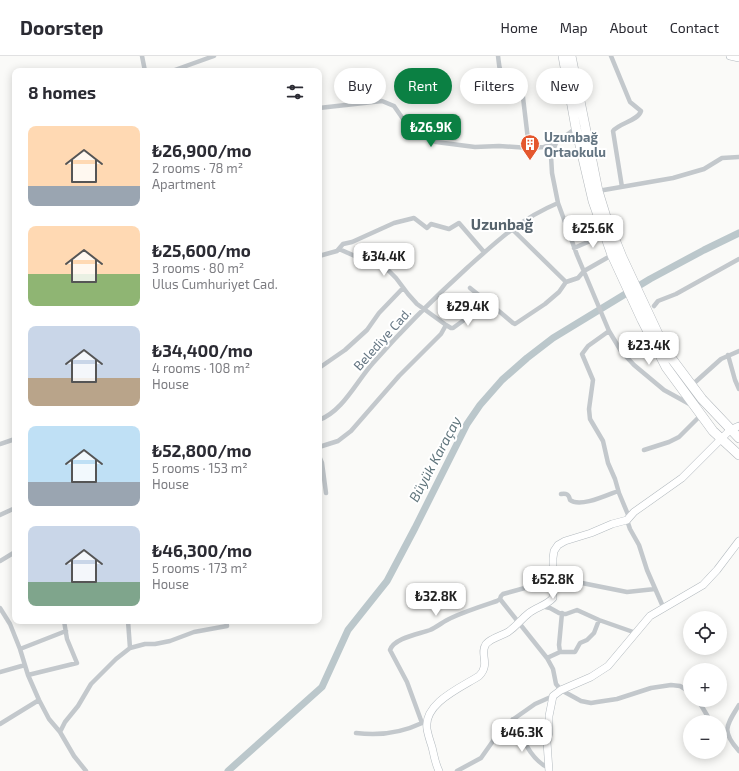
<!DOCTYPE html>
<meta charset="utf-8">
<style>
body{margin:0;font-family:"Exo 2",sans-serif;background:#f2f2f3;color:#2b2b33;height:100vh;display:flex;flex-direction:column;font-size:15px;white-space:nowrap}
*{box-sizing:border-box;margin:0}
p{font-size:13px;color:#7c7c81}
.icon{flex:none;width:22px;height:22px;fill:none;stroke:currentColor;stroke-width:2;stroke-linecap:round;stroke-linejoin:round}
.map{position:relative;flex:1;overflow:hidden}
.side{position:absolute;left:12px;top:12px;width:310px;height:556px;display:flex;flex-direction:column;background:#fff;border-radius:8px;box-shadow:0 2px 10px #0003}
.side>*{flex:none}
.top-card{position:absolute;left:334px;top:12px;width:345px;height:36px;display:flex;gap:8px}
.controls{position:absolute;left:683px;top:555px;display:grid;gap:8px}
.controls a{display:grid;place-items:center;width:44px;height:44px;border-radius:50%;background:#fff;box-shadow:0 2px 10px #0003;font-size:20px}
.price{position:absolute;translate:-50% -34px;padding:0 9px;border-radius:8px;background:#fff;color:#222;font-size:13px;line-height:26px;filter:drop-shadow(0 1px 2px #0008)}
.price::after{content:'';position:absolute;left:50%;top:24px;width:12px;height:9px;margin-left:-6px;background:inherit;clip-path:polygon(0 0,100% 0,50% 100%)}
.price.current{background:#0b8043;color:#fff}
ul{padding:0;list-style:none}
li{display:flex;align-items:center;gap:12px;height:100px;padding:0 16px}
li span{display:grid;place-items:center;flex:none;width:112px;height:80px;border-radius:8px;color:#555}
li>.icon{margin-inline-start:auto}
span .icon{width:48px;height:48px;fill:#fffc;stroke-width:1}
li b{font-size:17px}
h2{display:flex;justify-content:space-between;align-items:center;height:48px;padding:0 16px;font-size:17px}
.pill{padding:0 14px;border-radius:18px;background:#fff;box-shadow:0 2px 10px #0003;font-size:14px;line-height:36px}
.pill.current{background:#0b8043;color:#fff}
header{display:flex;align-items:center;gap:24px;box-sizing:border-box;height:56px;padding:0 20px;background:#fff;border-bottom:1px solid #e1e1e2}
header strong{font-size:19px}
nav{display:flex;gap:22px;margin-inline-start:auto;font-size:14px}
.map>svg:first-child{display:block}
</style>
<header>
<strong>Doorstep</strong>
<nav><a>Home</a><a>Map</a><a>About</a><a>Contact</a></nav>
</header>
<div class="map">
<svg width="739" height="715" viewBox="0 0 739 715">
<rect width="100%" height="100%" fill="#fafaf8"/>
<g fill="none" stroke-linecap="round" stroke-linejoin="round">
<path stroke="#bbc7cb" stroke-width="7" d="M228,715L322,631L348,574L387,525L415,472L467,368L480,349L502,324L527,302L553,282L650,223L704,194L739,177"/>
<g stroke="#b3babf" stroke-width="8">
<path id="secondary" d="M730,0L739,2
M439,715C435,707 434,699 432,691C430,685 428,679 427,673C423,647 462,631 479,620C491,608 479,598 486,588C491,582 501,580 508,576C518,569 520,564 529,557C536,551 546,550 553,542V502L554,495L558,489L565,485L591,477L612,468L627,464L634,456L682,422L730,374L739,370
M549,715L547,686L549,676V660L553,640L561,634L591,621L608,610L650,560L703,529L717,514L739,485"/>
</g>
<g stroke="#b4b9bd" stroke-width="10">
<path id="highway" d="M563,0L576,72L593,145L612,199L642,264L666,311L713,375L739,399
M571,0L598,135L606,161L622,201L666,295L702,343L739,382"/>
</g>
<path stroke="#c3c8cc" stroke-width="4.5" d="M142,0L145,15
M498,0C499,7 499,18 505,23C510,27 517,27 522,33L529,92
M611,0L630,46L641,55C638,65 619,67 613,75L622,131
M172,15L214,0
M319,52L382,45L394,50L408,70L436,86L475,91L499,90L529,92L544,91L556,87
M576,72L556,87L551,100L552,117L558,147L577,199L609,275L621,295L634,309L664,334L693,350
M598,135L673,122L704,113L722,102L739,101
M512,173L566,226
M574,192L604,179
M319,200L337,195L343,188L352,186L394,167L414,162L427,172L431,168L449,173L459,167L484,196
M470,232L500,256L513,267L515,268L545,248L559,236L566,226L578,222L584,215L612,199
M654,250L658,245L676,238L739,203
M446,269L451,272H453L489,246
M609,275L588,290L582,298L593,324L589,353L590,363L603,385L608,407L615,423L619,437L629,461
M728,299L735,324L739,333
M319,312L345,294L367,274L379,257L403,232
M692,329L721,303L739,295
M319,364C343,355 356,326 373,307C402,274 434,242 467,212C497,185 520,163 558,147
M0,388L15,383
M319,391L338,385L351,375L399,320L441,278L446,269L417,248L408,238L396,222L389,215L339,193
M644,394L669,386L679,381L701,359
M319,400L322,407L326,437
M561,438C566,437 569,438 570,444C580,452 607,439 618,435
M0,459L13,453L15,455
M627,464L630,473L639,489L647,514L664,553
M0,505L15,496
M500,543L547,602L553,613L556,628L561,634L581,645L591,647L597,646L617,643L651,632L671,629L680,630L690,636
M541,550L550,552L559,557L566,558L577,554L599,564L636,577
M0,552L10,568L20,593L28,619L39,644L49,663L60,676L74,700L86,715
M128,565L130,592
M20,593L66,575
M560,596L559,589L562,557
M547,602L560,596H575L580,587L587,584L594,577L599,564
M0,616L25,609
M28,619L77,607L67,583L64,565
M698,644L711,666
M739,649C726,670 721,675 739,695
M513,663C522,680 530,704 549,712
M427,667H422L407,626L390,594C394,582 419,578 430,574C437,571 444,565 451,562C466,555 482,550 497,545L500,543L501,540L503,538L532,530L552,521L627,536L655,533
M0,668L39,644
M60,676L65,666L78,650L91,628L116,603L130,592L145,588H155L170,585L194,576L227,570L226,565
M356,677C379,680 401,677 422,667
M457,715L481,702L500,675L508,667L535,648L553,640"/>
<use href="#secondary" stroke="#fff" stroke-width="7"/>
<use href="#highway" stroke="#fff" stroke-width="9"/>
</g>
<defs>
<g id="building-pin" transform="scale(1)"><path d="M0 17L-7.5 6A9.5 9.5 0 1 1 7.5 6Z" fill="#e4572e" stroke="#fff"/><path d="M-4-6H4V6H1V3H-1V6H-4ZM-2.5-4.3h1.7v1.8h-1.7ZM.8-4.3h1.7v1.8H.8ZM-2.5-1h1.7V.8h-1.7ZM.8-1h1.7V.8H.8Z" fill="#fff"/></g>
</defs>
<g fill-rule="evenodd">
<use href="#building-pin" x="530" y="88"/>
</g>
<g text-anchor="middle" stroke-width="4" stroke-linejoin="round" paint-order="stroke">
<g font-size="13" font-weight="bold" fill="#657683" stroke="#fff" text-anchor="start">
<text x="544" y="86">Uzunbağ<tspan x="544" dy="15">Ortaokulu</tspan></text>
</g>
<g font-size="13" fill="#657683" stroke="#fff">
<text transform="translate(382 283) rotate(-48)" y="5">Belediye Cad.</text>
</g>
<g font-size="14" font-style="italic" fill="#60757c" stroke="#fff">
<text transform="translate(435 403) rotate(-62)" y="5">Büyük Karaçay</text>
</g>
<g font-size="15" font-weight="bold" fill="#57646e" stroke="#fff">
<text x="502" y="174">Uzunbağ</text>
</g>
</g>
</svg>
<div class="controls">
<a><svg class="icon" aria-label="locate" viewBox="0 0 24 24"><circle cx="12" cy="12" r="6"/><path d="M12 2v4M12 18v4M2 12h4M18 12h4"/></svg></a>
<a>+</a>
<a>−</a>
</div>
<b class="price current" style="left:431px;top:92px">₺26.9K</b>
<b class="price" style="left:593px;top:193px">₺25.6K</b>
<b class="price" style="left:384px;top:221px">₺34.4K</b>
<b class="price" style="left:468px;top:271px">₺29.4K</b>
<b class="price" style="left:649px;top:310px">₺23.4K</b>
<b class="price" style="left:553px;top:544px">₺52.8K</b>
<b class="price" style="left:436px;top:561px">₺32.8K</b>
<b class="price" style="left:522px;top:697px">₺46.3K</b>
<div class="top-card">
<a class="pill">Buy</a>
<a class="pill current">Rent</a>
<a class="pill">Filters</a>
<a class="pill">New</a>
</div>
<section class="side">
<h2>8 homes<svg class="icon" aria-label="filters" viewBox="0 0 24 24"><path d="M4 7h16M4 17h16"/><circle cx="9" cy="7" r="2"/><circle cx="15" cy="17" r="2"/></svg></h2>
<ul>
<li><span style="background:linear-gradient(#ffd9b3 75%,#9aa5b1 0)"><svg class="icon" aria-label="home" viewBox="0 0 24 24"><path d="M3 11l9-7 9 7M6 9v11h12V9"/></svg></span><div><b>₺26,900/mo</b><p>2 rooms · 78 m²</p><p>Apartment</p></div></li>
<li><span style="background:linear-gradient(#ffd9b3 60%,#8fb573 0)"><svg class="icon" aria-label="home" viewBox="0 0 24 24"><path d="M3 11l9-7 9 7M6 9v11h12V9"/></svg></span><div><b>₺25,600/mo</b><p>3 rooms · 80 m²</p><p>Ulus Cumhuriyet Cad.</p></div></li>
<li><span style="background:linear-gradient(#c9d6e8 65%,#b9a48a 0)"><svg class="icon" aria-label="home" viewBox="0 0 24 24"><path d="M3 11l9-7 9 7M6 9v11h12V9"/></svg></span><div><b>₺34,400/mo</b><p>4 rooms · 108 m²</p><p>House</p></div></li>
<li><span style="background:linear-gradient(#bfe0f5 70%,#9aa5b1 0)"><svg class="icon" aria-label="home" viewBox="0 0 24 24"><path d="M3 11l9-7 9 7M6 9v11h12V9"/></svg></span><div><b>₺52,800/mo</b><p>5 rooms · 153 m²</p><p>House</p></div></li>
<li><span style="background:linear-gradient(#c9d6e8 70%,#7fa58c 0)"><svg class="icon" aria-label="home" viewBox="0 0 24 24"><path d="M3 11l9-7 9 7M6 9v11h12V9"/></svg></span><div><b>₺46,300/mo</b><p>5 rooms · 173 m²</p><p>House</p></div></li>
</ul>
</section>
</div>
